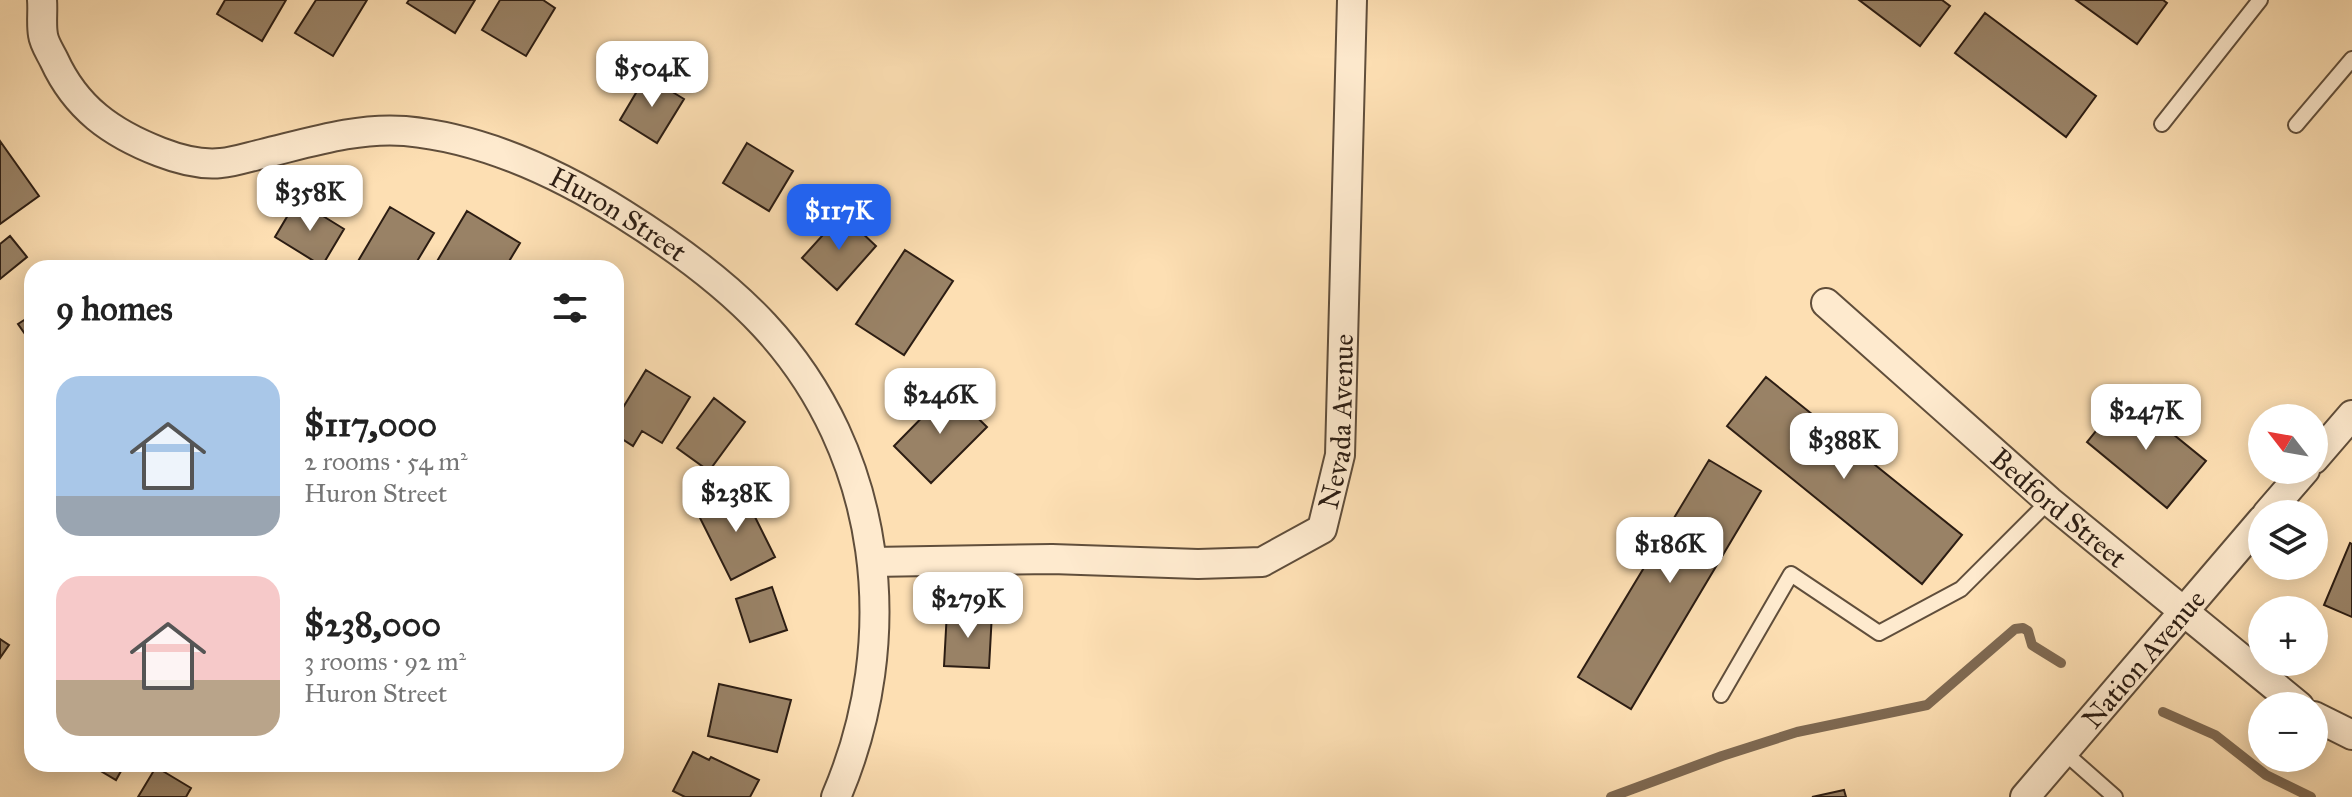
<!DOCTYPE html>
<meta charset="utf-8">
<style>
body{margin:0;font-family:"IM FELL Great Primer",serif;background:#f2f2f2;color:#222;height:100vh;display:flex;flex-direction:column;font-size:30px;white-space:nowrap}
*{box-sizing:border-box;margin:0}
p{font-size:26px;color:#767676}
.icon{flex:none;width:44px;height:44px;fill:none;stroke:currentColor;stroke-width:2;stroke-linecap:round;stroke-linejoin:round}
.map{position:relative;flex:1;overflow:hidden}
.drawer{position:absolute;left:24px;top:260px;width:600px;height:512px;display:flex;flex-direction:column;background:#fff;border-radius:24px;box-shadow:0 4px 20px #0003}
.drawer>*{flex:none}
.needle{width:52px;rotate:301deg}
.buttons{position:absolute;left:2248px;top:404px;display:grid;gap:16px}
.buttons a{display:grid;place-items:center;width:80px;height:80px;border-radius:50%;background:#fff;box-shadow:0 4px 20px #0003;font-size:40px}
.price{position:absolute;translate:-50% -68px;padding:0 18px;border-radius:16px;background:#fff;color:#222;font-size:26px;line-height:52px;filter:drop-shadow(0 2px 4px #0008)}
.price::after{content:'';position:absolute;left:50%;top:48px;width:24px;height:18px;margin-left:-12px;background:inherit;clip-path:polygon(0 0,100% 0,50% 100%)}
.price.current{background:#2563eb;color:#fff}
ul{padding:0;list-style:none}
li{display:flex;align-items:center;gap:24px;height:200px;padding:0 32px}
li span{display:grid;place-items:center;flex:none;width:224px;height:160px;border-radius:24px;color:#555}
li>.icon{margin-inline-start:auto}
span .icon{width:96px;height:96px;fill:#fffc;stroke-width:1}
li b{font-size:34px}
h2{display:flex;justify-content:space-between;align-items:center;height:96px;padding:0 32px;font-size:34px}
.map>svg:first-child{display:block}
</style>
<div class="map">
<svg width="2352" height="797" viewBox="0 0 2352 797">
<rect width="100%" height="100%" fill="#fddfb3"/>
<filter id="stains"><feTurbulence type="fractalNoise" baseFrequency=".0025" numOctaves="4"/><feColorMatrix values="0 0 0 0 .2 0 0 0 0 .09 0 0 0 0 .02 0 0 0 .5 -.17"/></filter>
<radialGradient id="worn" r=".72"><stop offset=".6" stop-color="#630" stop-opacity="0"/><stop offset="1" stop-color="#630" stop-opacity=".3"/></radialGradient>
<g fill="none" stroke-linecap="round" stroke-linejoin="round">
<path stroke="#7f6a53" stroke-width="10" d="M2163,712L2215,735L2266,775L2311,797
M1611,797L1722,756L1797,732L1927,705L2015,629L2023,628L2028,631L2032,645L2061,663"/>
</g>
<path fill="#998266" stroke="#2c1d13" stroke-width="2" d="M225,0H286L262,41L217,14Z
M316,0H367L333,56L295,33Z
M409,0H475L455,33L407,3Z
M500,0H543L555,8L526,56L482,30Z
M1859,0H1942L1950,6L1920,46Z
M2076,0H2163L2167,3L2137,44Z
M1985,13L2096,96L2066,137L1955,53Z
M646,76L684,99L657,143L620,120Z
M0,141L39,196L0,224Z
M747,143L793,171L769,211L723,183Z
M297,200L344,229L322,266L275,237Z
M390,207L434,233L413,268H354Z
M467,211L520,243L505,268H433Z
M842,214L876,246L837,290L802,258Z
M10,236L27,257L0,279V244Z
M905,250L953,281L904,355L856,324Z
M32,315V344L18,324Z
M646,370L690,397L662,443L642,431L633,446L616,435V419Z
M1766,377L1962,535L1922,584L1727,426Z
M949,390L987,427L931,483L894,446Z
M2125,395L2206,461L2167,508L2087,442Z
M714,398L745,422L709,471L677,448Z
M1709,460L1761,491L1631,709L1578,677Z
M741,489L775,557L731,580L697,512Z
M2350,543L2352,544V617L2324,605Z
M772,587L787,630L750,642L736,599Z
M947,611L992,613L989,668L944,666Z
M0,639L9,645L0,658Z
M719,684L791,700L777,752L708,736Z
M693,752L709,760L711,757L759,780L750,797H685L673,791Z
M89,764H125L116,780Z
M156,767L191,788L186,797H138Z
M1844,790L1846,797H1812Z"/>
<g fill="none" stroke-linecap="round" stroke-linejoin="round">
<g stroke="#604e3b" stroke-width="18">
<path id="lane" d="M2162,124L2260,0
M2296,125L2352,59
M1721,695L1791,574L1879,633L1961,589L2049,501
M2064,752L2115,797"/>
</g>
<g stroke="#604e3b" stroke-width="32">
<g id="street">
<path id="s1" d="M42,0C43,11 41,24 43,35C44,43 50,52 54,60C76,108 111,133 160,152C178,159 202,165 221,163C234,162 249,157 262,154C308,143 357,127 405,131C482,138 558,173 623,214C674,246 723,281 764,325C883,453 904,639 836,797"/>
<path id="s2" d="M1826,303L2049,501L2299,706"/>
<path d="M2314,459L2352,415"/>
<path d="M2267,514L2305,470"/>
<path id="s3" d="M872,562L1052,559L1198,564L1262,562L1322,529L1340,455L1352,0"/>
<path d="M2314,716L2352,735"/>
<path id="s4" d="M2025,797L2262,520"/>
</g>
</g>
<use href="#lane" stroke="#feeace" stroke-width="14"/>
<use href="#street" stroke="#feeace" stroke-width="28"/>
</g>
<g text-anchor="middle" stroke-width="6" stroke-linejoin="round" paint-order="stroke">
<g font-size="28" fill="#2c1d13" stroke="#feeace">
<text dy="10" stroke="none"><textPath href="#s1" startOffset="688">Huron Street</textPath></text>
<text dy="10" stroke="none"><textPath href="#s3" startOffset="568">Nevada Avenue</textPath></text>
<text dy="10" stroke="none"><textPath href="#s2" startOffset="310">Bedford Street</textPath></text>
<text dy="10" stroke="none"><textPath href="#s4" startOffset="182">Nation Avenue</textPath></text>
</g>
</g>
<rect width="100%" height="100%" filter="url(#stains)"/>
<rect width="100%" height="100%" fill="url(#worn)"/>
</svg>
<div class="buttons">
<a><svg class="needle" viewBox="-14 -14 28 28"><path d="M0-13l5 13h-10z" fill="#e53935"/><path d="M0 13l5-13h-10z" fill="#767676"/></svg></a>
<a><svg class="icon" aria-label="layers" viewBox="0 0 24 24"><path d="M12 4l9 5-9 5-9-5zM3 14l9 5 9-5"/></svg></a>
<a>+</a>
<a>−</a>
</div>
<b class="price" style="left:652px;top:109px">$504K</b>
<b class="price" style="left:310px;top:233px">$358K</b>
<b class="price current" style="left:839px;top:252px">$117K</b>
<b class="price" style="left:940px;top:436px">$246K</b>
<b class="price" style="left:2146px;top:452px">$247K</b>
<b class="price" style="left:1844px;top:481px">$388K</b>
<b class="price" style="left:736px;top:534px">$238K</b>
<b class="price" style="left:1670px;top:585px">$186K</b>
<b class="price" style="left:968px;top:640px">$279K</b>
<section class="drawer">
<h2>9 homes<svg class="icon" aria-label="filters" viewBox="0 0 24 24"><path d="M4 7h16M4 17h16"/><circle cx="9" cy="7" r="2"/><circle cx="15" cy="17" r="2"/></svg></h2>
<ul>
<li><span style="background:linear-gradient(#a9c7e8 75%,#9aa5b1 0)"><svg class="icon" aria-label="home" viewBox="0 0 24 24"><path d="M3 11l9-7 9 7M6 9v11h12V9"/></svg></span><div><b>$117,000</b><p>2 rooms · 54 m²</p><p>Huron Street</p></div></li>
<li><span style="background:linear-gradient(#f6c9c9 65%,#b9a48a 0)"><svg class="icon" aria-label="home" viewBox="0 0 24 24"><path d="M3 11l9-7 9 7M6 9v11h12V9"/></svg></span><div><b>$238,000</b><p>3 rooms · 92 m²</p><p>Huron Street</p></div></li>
</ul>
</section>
</div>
